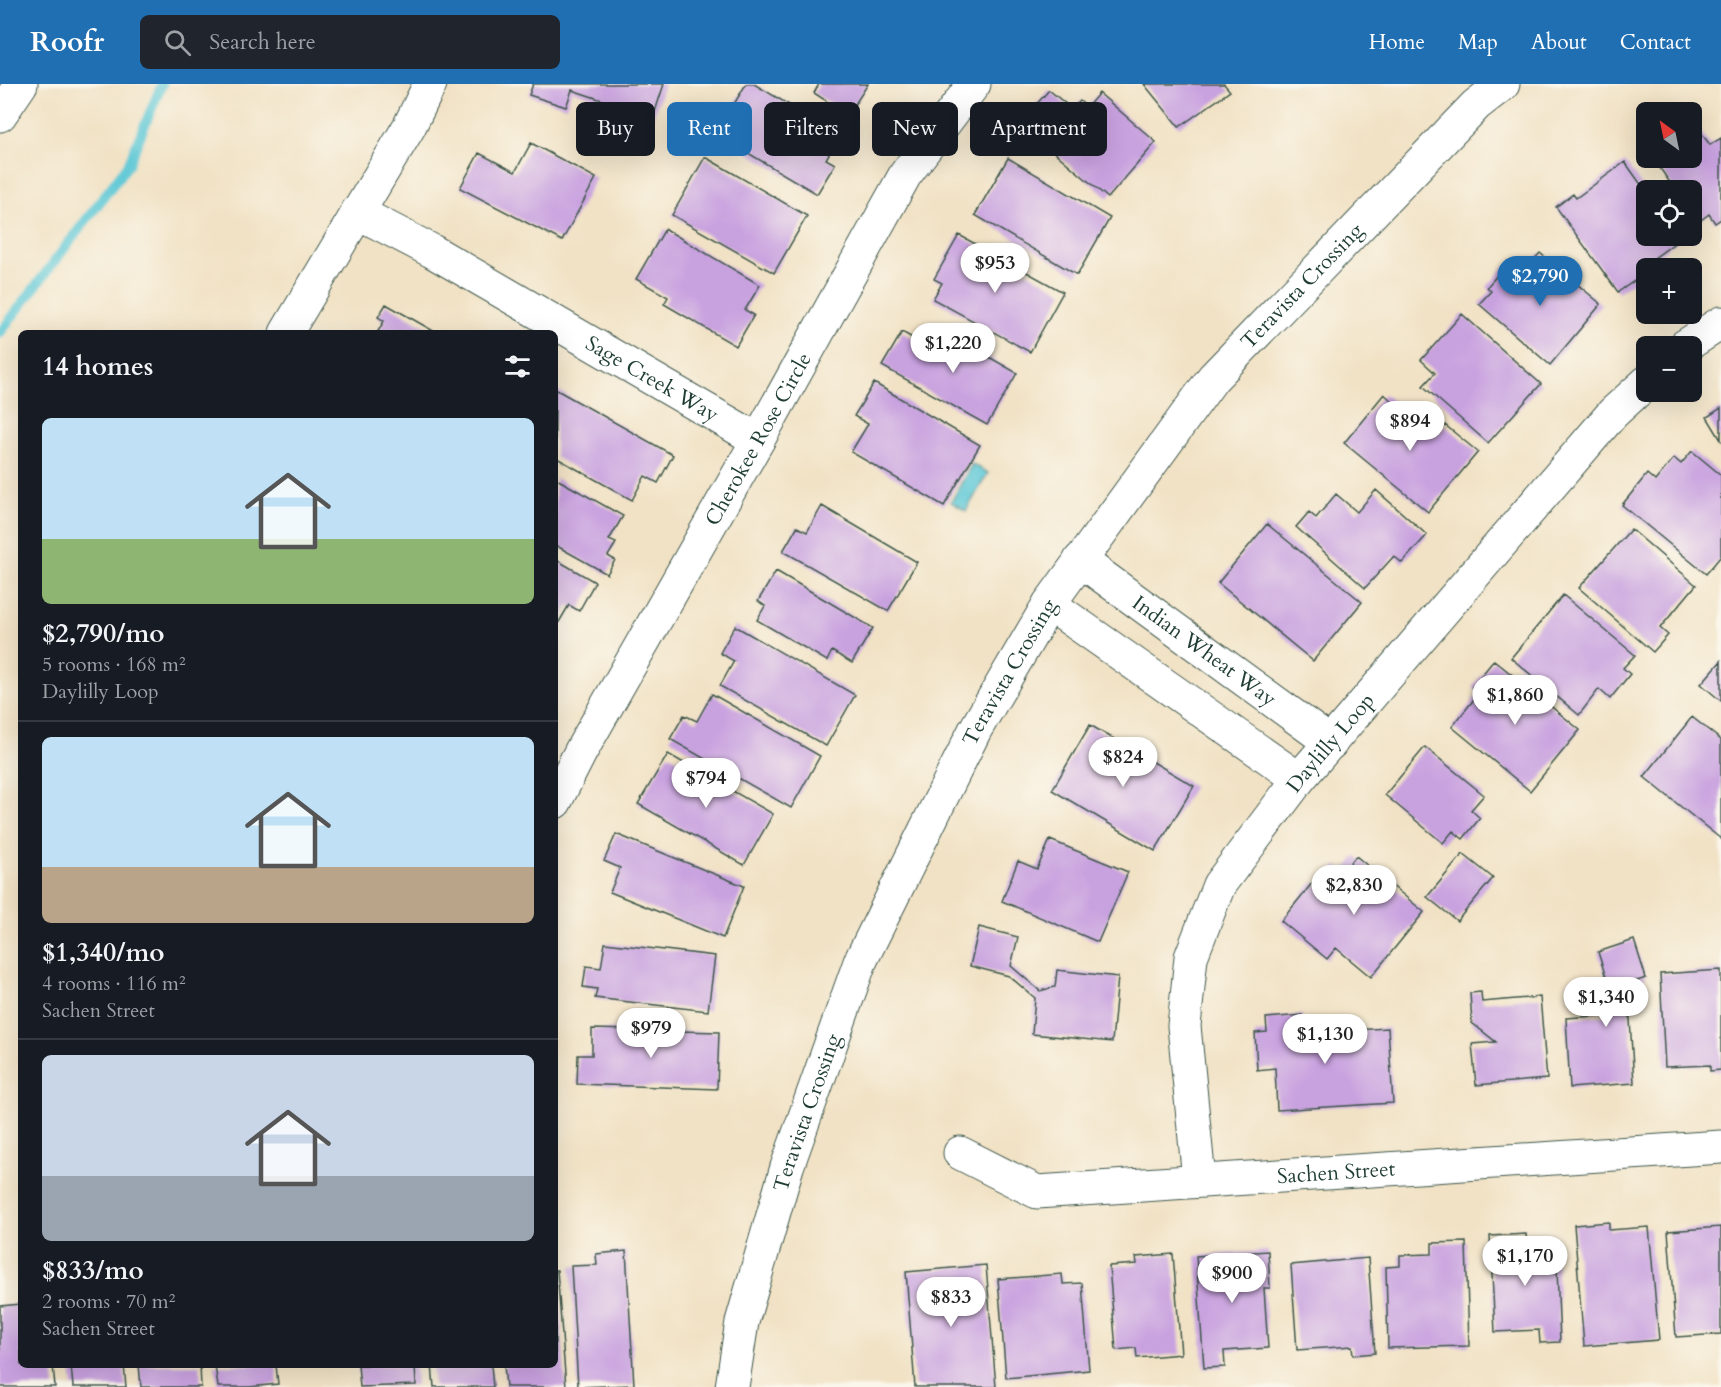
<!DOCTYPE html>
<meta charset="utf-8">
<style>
body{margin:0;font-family:Cardo,serif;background:#20242c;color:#f1f3f6;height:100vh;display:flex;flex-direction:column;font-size:22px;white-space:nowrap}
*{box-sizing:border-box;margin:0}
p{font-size:20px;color:#9ea1a6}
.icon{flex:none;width:33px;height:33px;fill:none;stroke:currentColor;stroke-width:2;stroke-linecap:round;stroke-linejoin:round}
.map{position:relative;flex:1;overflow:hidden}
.panel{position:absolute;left:18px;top:246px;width:540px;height:1038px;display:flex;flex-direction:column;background:#171b24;border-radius:9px;box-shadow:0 6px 24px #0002}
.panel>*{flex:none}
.top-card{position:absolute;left:576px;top:18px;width:570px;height:54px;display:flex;gap:12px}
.needle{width:39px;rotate:327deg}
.fabs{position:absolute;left:1636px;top:18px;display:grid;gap:12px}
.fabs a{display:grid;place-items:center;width:66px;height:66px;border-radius:9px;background:#171b24;box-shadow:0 6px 24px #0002;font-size:30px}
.price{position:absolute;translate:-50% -51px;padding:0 14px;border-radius:21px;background:#fff;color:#222;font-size:20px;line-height:39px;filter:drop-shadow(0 2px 3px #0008)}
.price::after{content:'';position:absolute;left:50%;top:36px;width:18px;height:14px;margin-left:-9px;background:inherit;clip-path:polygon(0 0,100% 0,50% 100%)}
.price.on{background:#1f6fb2;color:#fff}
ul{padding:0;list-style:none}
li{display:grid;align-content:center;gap:12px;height:318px;padding:0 24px}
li+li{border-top:2px solid #363941}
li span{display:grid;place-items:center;height:186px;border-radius:9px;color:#555}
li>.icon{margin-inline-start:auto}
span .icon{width:108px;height:108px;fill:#fffc;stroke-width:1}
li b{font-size:26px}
h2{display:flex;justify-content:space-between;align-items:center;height:72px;padding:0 24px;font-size:26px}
.chip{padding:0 21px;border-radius:9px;background:#171b24;box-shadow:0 6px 24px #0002;font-size:21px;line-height:54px}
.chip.on{background:#1f6fb2;color:#fff}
header{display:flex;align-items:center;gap:36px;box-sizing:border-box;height:84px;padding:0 30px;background:#1f6fb2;color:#fff}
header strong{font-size:28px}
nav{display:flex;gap:33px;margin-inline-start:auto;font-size:21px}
.search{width:420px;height:54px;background:#20242c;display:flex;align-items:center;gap:15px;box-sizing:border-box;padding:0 21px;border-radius:9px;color:#9ea1a6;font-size:22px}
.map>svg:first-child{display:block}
</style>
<header>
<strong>Roofr</strong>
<div class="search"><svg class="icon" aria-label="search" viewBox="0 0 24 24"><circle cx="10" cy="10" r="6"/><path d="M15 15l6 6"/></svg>Search here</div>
<nav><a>Home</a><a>Map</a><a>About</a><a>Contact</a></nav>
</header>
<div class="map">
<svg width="1721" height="1303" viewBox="0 0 1721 1303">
<rect width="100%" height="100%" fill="#fbf7ec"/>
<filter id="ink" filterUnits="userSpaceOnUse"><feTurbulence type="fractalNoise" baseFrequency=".0167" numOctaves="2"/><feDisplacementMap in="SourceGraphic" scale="12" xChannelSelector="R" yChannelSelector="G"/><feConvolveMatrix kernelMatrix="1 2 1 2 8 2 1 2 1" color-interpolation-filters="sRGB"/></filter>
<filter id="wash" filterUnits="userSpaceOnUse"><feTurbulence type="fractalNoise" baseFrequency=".008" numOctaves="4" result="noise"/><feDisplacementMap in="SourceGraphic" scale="24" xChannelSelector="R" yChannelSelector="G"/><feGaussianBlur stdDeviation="1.35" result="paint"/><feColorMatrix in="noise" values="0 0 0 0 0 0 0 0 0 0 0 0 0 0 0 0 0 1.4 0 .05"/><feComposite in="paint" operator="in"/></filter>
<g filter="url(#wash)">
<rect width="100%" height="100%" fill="#f1e2c5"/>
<path fill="#5dc8d6" stroke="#3e8285" stroke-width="1.5" d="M591,28L637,43L630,63L584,48Z
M972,380L988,389L966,427L951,418Z"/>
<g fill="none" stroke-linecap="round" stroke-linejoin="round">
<path stroke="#5dc8d6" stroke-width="10" d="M0,249L128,81L162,0"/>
</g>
<g id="blocks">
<path fill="#c8a1df" d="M533,0H664L650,43L608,29L611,19L572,6L566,23L529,11Z
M746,0H754L840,51L826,75L835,80L817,110L716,50Z
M819,0H868L848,31L814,9Z
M1144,0H1224L1230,7L1179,43Z
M1049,6L1072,25L1080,17L1087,23L1099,9L1156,58L1108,114L1020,39Z
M1696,42L1710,61L1721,54V135L1715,139L1709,130L1697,139L1692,132V106H1675L1653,74H1692V45Z
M531,59L596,94L562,157L460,104L479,69L515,88Z
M705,73L807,132L774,189L672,131Z
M1008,74L1110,134L1077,191L975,131Z
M1625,78L1647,109V152H1678L1680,155L1646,180L1649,184H1647V188L1618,208L1556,123L1573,110L1576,114Z
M665,145L760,201L745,226L754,231L736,262L664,220L668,213L636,195Z
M959,151L1063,208L1030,268L933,215L942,199L934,195Z
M1540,169L1601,220L1550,281L1479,220L1491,207L1487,203L1505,182L1518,193Z
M386,220L437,249H377L384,237L378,233Z
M1462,230L1541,300L1488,359L1423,302L1435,289L1421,276Z
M902,248L928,263L932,254L941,259L947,249L1017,289L987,341L882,282Z
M874,299L980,361L944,422L851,368L868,340L854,332Z
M555,305L673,371L658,399L645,392L632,416L555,373Z
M1384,310L1435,353L1445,341L1478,368L1428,428L1344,359Z
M1721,324V356L1707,333Z
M1692,367L1721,391V472L1706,490L1622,421L1647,390L1655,397L1674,374L1681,380Z
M555,394L623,432L609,456L616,459L608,472L615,476L607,490L555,461Z
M1376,406L1427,451L1402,479L1394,472L1365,504L1296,443L1309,428L1316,434L1336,410L1357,428Z
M822,422L917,478L888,527L783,467L797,443L807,448Z
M1267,440L1362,518L1313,577L1218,499Z
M1631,445L1696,501L1660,544L1668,551L1653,568L1579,504Z
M555,475L595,498L579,527L569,521L555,545Z
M776,487L873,544L852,579L832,567L827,577L757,536L765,522L758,517Z
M1563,511L1635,571L1623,584L1630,590L1610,615L1599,605L1579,631L1511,574Z
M735,542L855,611L826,662L720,602L734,577L720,569Z
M1494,576L1580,646L1530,707L1452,643L1479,609L1472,603Z
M1721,577V617L1701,600Z
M712,610L820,672L791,724L670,655L684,631L697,637Z
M1692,633L1721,656V755L1644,693Z
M1090,641L1194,702L1155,767L1052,706Z
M1425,663L1484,711L1471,726L1480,734L1463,755L1453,747L1443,759L1385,711Z
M668,670L773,730L744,781L638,720Z
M616,750L744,802L723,854L610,808L620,784L604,777Z
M1050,756L1128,788L1098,858L1002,817L1018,777L1037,785Z
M1463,770L1493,794L1457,837L1427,813Z
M1356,772L1424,828L1371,893L1336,864L1327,875L1281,837L1313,798L1319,803L1337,781L1344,787Z
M979,843L1018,853L1011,882L1040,907L1055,903L1057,886L1118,893L1112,958L1032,950L1035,914L1009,892L970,882Z
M1634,856L1646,894L1619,903L1621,921L1629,920L1634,999L1570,1004L1566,934L1610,931L1609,903L1598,868Z
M605,859L715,872L708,927L595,914L597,905L583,903L586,882L601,884Z
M1721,886V986L1710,987V981L1665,983L1660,890Z
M1481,908L1482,918L1540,913L1547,995L1476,1001L1472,960L1496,958L1472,939L1470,909Z
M1302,931L1303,949L1388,944L1393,1019L1277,1026L1275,984L1257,986L1255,949L1267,948L1266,934Z
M592,945L719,948L717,1005L577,1000L578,971H592Z
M1609,1138V1146L1649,1143L1659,1256L1584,1262L1574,1141Z
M1721,1143V1250L1676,1253L1668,1147Z
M1526,1150L1527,1162L1556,1161L1560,1258L1540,1259L1539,1246L1495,1248L1490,1152Z
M1466,1158L1469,1262L1388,1264L1386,1183L1400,1182V1171L1432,1170V1159Z
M626,1167L634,1301L578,1303L571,1182L597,1181L596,1170Z
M1268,1167L1270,1204H1264L1268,1264L1224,1267L1225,1283L1204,1284L1196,1172Z
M1173,1170L1181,1270L1137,1274L1136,1264L1116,1266L1109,1182L1137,1180L1136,1173Z
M1368,1174L1375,1269L1353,1271L1352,1262L1297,1266L1291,1181Z
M986,1181L996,1303H915L906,1188Z
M555,1186H557L566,1303H506L504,1281H555Z
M1062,1190L1063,1200L1082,1199L1089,1286L1006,1294L998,1195Z
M21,1220V1281H53L55,1303H0V1222Z
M71,1281H124L126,1303H73Z
M139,1281H200L201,1303H141Z
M215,1281H276L278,1300L249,1303H218Z
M358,1281H415L416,1301L360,1303Z
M432,1281H491L493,1303H434Z"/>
</g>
</g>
<g filter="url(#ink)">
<use href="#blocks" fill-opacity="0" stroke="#3e564a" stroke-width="1.5"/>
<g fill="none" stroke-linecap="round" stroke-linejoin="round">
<g stroke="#3e564a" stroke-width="35">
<g id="minor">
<path d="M0,31L21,0"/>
<path id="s1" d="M357,128L432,167L758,356"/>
<path d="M286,249L409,43L430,0"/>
<path d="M1685,262L1721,239"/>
<path id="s2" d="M1080,476L1331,659"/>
<path d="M1049,520L1299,695"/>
<path id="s3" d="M555,718L581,667L758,356L905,91L974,0"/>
<path id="s4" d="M960,1069L1037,1108L1721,1063"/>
<path id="s5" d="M1199,1096L1184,942L1191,873L1219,801L1299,695L1613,329L1647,298"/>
<path id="s6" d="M732,1303L742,1238L787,1083L860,878L975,646L1049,520L1213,294L1476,21L1503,0"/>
</g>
</g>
<use href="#minor" stroke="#fff" stroke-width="33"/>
</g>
</g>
<g text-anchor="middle" stroke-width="4.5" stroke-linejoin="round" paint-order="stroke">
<g font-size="21" fill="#1f3d34" stroke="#fbf7ec">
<text dy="7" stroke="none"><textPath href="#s6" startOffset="1257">Teravista Crossing</textPath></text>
<text dy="7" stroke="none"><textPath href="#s1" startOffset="339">Sage Creek Way</textPath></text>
<text dy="7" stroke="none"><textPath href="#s3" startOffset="416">Cherokee Rose Circle</textPath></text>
<text dy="7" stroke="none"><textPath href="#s2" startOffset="154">Indian Wheat Way</textPath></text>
<text dy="7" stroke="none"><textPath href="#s6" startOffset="771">Teravista Crossing</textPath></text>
<text dy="7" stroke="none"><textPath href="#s5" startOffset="482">Daylilly Loop</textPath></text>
<text dy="7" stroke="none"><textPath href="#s6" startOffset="285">Teravista Crossing</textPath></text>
<text dy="7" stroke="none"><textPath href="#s4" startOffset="386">Sachen Street</textPath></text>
</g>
</g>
</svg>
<div class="fabs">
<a><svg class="needle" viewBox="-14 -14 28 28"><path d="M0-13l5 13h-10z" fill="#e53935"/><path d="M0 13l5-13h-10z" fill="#9ea1a6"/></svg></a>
<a><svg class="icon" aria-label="locate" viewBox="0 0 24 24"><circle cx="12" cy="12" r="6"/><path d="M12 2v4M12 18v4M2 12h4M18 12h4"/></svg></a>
<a>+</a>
<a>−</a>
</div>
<b class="price" style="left:995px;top:210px">$953</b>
<b class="price on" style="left:1540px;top:223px">$2,790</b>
<b class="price" style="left:953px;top:290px">$1,220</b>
<b class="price" style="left:1410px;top:368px">$894</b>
<b class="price" style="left:1515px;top:642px">$1,860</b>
<b class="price" style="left:1123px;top:704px">$824</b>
<b class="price" style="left:706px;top:725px">$794</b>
<b class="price" style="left:1354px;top:832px">$2,830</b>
<b class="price" style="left:1606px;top:944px">$1,340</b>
<b class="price" style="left:651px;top:975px">$979</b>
<b class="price" style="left:1325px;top:981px">$1,130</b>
<b class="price" style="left:1525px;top:1203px">$1,170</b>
<b class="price" style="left:1232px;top:1220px">$900</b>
<b class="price" style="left:951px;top:1244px">$833</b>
<div class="top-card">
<a class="chip">Buy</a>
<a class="chip on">Rent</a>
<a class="chip">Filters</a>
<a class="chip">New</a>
<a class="chip">Apartment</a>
</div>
<section class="panel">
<h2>14 homes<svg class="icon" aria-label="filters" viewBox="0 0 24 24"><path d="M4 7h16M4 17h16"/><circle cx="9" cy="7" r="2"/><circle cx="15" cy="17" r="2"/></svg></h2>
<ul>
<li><span style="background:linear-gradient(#bfe0f5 65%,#8fb573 0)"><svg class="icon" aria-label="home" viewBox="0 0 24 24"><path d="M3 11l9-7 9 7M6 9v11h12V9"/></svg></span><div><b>$2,790/mo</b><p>5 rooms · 168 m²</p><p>Daylilly Loop</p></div></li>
<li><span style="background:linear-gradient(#bfe0f5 70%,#b9a48a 0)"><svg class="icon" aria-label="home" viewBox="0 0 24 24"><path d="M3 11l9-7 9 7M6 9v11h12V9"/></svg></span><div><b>$1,340/mo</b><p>4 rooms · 116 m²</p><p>Sachen Street</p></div></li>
<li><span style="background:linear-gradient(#c9d6e8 65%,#9aa5b1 0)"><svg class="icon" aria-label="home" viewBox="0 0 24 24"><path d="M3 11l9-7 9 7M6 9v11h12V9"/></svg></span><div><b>$833/mo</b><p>2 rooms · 70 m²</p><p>Sachen Street</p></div></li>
</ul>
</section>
</div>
